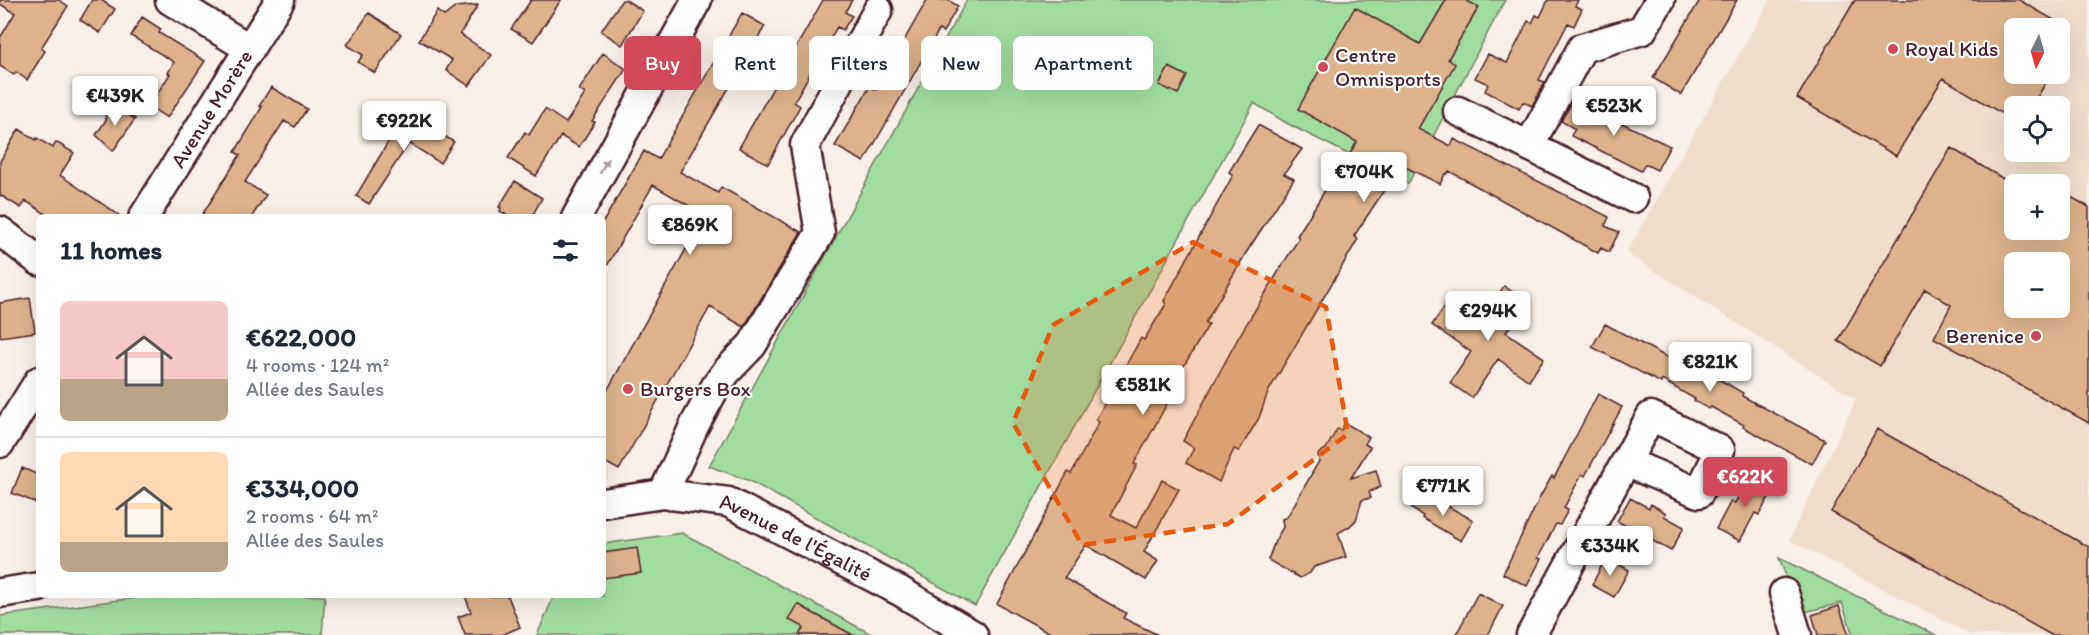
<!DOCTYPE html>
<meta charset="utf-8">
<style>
body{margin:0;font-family:Itim,sans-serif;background:#f6f6f7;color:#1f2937;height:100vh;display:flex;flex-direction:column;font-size:22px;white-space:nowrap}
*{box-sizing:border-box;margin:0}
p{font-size:20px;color:#747a83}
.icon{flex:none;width:33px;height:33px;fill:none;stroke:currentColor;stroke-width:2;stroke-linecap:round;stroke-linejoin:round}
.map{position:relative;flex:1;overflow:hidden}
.side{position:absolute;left:36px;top:214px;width:570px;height:384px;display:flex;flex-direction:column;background:#fff;border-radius:9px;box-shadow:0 6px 24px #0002}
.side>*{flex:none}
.top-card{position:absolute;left:624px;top:36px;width:570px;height:54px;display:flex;gap:12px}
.needle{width:39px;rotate:185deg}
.buttons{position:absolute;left:2004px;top:18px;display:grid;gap:12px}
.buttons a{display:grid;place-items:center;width:66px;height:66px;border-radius:9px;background:#fff;box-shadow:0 6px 24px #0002;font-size:30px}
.price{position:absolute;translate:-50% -51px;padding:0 14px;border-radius:6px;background:#fff;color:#222;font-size:20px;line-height:39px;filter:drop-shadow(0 2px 3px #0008)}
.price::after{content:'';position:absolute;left:50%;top:36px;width:18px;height:14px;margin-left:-9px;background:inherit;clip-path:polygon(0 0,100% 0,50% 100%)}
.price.current{background:#d1495b;color:#fff}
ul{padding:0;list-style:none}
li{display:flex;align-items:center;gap:18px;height:150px;padding:0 24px}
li+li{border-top:2px solid #e0e1e3}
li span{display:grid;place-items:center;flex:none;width:168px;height:120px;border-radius:9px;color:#555}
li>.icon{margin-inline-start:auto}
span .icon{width:72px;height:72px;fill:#fffc;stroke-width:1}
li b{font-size:26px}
h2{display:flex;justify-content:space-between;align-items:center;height:72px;padding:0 24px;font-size:26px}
.chip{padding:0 21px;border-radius:9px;background:#fff;box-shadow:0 6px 24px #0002;font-size:21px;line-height:54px}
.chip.current{background:#d1495b;color:#fff}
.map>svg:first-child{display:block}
</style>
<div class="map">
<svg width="2089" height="635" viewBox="0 0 2089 635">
<rect width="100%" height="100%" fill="#f8f0e8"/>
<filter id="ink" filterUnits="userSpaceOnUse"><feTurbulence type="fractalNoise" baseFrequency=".0167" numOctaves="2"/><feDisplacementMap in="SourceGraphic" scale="12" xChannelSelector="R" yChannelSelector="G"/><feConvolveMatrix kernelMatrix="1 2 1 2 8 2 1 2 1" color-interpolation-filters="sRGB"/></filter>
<g filter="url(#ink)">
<path fill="#f0decd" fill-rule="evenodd" d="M1770,0H2089V635H1971L1789,540L1856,399L1626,253ZM2014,28H2060V74H2014ZM2014,106H2060V152H2014ZM2014,184H2060V230H2014ZM2014,262H2060V308H2014Z"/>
<path fill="#a2dba0" stroke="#767d66" stroke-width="1.5" d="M967,0H1505L1408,184L1288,124L1254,103L975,606L750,481L709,466Z
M682,533L873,635H537L554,596H603V544Z
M1779,558L1936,635H1853L1842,603L1800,613Z
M149,596H325L322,635H0V616Z"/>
<path fill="#dcb38d" stroke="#4a1f2b" stroke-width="1.5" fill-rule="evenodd" d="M0,0H59L68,6L41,48L45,51L27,80L16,72L14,75L0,66V38L15,13L0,4Z
M92,0H101L115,9L100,33L80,20Z
M531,0H561L533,42L511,29Z
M622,0H626L643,11L622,45L601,31Z
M823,0H852L845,12L852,16L843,30L837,27L822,53L828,57L819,74L812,70L794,102L800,106L768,164L739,148Z
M927,0H948L958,6L943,32L939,30L864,162L835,146L870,86L876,90L894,61L886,56L895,40L902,44Z
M1446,0H1465L1479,7L1448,59L1455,64L1418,129L1451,146L1454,139L1609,217L1605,226L1619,232L1609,252L1601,248L1598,253L1449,171L1447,174H1445L1440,184L1399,164L1381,195L1354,236L1358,239L1268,392L1259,418L1239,451L1234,449L1219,482L1186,463L1194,448L1183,441L1238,338L1299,238L1297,236L1327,187L1328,190L1357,142L1298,109L1355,7L1420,44Z
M1548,0H1578L1575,6L1582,9L1574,26L1568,23L1539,80L1545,82L1532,106L1523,102L1519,109L1485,91L1488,84L1475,78L1488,54L1507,63L1528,21L1532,23L1536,15L1540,17Z
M1700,0H1737L1681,95L1653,78Z
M1855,0H2019L2068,28H2014V74H2051L2032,106H2014V121L1943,78L1896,156L1797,98Z
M478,5L460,34L491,55L469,86L446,70L452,60L419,40L437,11L444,16L456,7Z
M369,13L401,34L375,73L358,62L363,55L347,45Z
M742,13L765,26L680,172L718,193L721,187L801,232L744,327L710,307L619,470L603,461V398L705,215L653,185L603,273V222L644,151L658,159Z
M142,17L161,29L159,33L205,61L167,118L149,106L170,74L168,73L174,62L131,36Z
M603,53L626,69L592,121L595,122L579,147L561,136L536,176L508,158L525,132L529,135L545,109L566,123L585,94L579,90Z
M1169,67L1187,76L1178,94L1159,85Z
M271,87L307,109L295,127L284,121L245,182L266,195L251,218H200L240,155L235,152L262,107L259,106Z
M1572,102L1580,106L1582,102L1602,112L1601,113L1670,146L1657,170L1645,164L1641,171L1571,136L1575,129L1561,121Z
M115,106L135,119L113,151L96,135L106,120L104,108Z
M406,112L454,142L440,163L409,143L369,204L356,196Z
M1258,125L1302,149L1284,174L1294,179L1246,253L1205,323L1209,324L1170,389L1174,391L1134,464L1137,465L1111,515L1136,528L1162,480L1179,489L1144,552L1158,561L1146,580L1086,545L1064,578L1126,613L1123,618L1158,635H1054L997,604L1068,472L1071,474L1099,422L1096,419L1141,338L1144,340L1166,304L1164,301L1233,175L1229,172Z
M19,129L36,140L37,138L53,148L56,142L74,153L60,175L123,218H52L26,201L21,208L0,195V161Z
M1951,148L2014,185V230H2060V191L2089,207V423L1934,338L1951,305L1925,289L1880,366L1838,341ZM2014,262H2060V308H2014Z
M515,181L542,198L531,218H511L500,211L501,208L499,207Z
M1504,286L1526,301L1506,332L1544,358L1529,381L1498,359L1472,398L1450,383L1471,352L1432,325L1447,303L1478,325Z
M30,298L35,332L0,337V303Z
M1605,324L1687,368L1689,364L1724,382L1743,393L1742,396L1825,440L1812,464L1743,427L1744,425L1711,407L1709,409L1694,401L1695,399L1662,380L1661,383L1592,347Z
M1598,394L1622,407L1585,476L1582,474L1564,508L1568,510L1560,525L1556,524L1538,558L1541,559L1527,586L1503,574L1541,495L1552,476L1554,478Z
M1345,423L1369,437L1365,444L1370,447L1351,478L1376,470L1381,487L1369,492L1371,498L1362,500L1356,520L1349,527L1338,533L1346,557L1314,567L1310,573L1300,578L1268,560L1275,541L1283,527L1282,519L1287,517L1319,461L1318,454L1326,449L1337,429L1341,430Z
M1877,429L2089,547V635H2051L1831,512Z
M22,468L39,475V504L12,493Z
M1750,475L1774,488L1759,515L1755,513L1740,541L1716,529L1731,501L1735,503Z
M1421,493L1432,500L1433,498L1473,520L1461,541L1422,518L1423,516L1412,509Z
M1630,498L1649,508L1651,504L1666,513L1664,516L1684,527L1671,551L1617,521Z
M637,548L641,573L603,578V553Z
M1606,557L1629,570L1614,597L1592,585Z
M1478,593L1503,606L1488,635H1456Z
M465,596H508L520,627L502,635H465L458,617L471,612Z
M798,604L813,613L853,635H799L804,627L789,620Z
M1839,606L1849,635H1818L1812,615Z"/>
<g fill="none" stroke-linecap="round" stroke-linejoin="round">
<g stroke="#4a1f2b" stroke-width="33">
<g id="minor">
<path d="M170,0L250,49"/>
<path d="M1458,111L1529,146"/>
<path d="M1633,198L1529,146L1582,48L1642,30L1660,0"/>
<path id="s1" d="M143,218L280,0"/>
<path d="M576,218L697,0"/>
<path d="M0,231L39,261"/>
<path d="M0,443L39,381"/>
<path d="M663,494L695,424L716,386L727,371L752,345L820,233L805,145L878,10"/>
<path id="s2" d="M603,503L663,494L728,502L900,591L973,635"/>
<path d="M0,593L39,587"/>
<path d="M1784,593L1797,635"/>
<path d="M1531,635L1651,416L1720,450L1699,493L1626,462"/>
</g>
</g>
<use href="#minor" stroke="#fff" stroke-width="28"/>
</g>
<defs><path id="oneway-solid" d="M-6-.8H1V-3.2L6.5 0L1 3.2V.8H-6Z" transform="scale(1.5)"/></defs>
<use fill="#ae9aa0" href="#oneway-solid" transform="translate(604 166) rotate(-61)"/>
</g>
<path fill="#e8590c" fill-opacity="0.2" stroke="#e8590c" stroke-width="4.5" stroke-dasharray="12 8" stroke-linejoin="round" d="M1193,242L1326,307L1348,434L1228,524L1082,545L1013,423L1053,325Z"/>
<g fill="#d1495b" stroke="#fff" stroke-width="2">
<circle cx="1893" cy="49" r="6"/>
<circle cx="1323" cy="67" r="6"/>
<circle cx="2036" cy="336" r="6"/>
<circle cx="628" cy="389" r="6"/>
</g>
<g text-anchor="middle" stroke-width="4.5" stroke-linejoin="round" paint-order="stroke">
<g font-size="21" fill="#4a1f2b" stroke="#fff" text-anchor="start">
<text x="1905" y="56">Royal Kids</text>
<text x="1335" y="62">Centre<tspan x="1335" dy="24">Omnisports</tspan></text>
<text x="2024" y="343" text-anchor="end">Berenice</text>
<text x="640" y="396">Burgers Box</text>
</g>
<g font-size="21" fill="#4a1f2b" stroke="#fff">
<text dy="7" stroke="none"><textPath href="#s1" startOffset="129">Avenue Morère</textPath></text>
<text dy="7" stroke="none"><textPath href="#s2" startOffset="202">Avenue de l'Égalité</textPath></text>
</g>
</g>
</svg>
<div class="buttons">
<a><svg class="needle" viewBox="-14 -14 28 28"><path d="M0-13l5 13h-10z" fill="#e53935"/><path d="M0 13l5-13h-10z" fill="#747a83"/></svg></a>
<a><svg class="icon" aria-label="locate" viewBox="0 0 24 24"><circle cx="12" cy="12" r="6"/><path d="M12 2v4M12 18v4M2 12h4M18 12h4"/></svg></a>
<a>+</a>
<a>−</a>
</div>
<b class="price" style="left:115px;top:127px">€439K</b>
<b class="price" style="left:1614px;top:137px">€523K</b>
<b class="price" style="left:404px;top:152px">€922K</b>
<b class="price" style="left:1364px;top:203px">€704K</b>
<b class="price" style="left:690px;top:256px">€869K</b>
<b class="price" style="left:1488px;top:342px">€294K</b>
<b class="price" style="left:1710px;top:393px">€821K</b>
<b class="price" style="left:1143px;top:416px">€581K</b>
<b class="price current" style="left:1745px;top:508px">€622K</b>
<b class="price" style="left:1443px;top:517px">€771K</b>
<b class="price" style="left:1610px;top:577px">€334K</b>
<div class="top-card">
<a class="chip current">Buy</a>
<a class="chip">Rent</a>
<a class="chip">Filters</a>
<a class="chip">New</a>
<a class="chip">Apartment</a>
</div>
<section class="side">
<h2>11 homes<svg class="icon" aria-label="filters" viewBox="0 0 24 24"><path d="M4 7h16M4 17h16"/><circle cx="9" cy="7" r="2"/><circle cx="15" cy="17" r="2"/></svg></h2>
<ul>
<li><span style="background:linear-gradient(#f6c9c9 65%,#b9a48a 0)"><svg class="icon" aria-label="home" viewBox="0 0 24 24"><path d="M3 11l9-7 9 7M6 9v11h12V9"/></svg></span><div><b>€622,000</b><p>4 rooms · 124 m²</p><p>Allée des Saules</p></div></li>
<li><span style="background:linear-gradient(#ffd9b3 75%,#b9a48a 0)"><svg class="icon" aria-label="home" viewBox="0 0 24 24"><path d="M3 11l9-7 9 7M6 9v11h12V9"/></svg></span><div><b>€334,000</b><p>2 rooms · 64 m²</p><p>Allée des Saules</p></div></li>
</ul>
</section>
</div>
